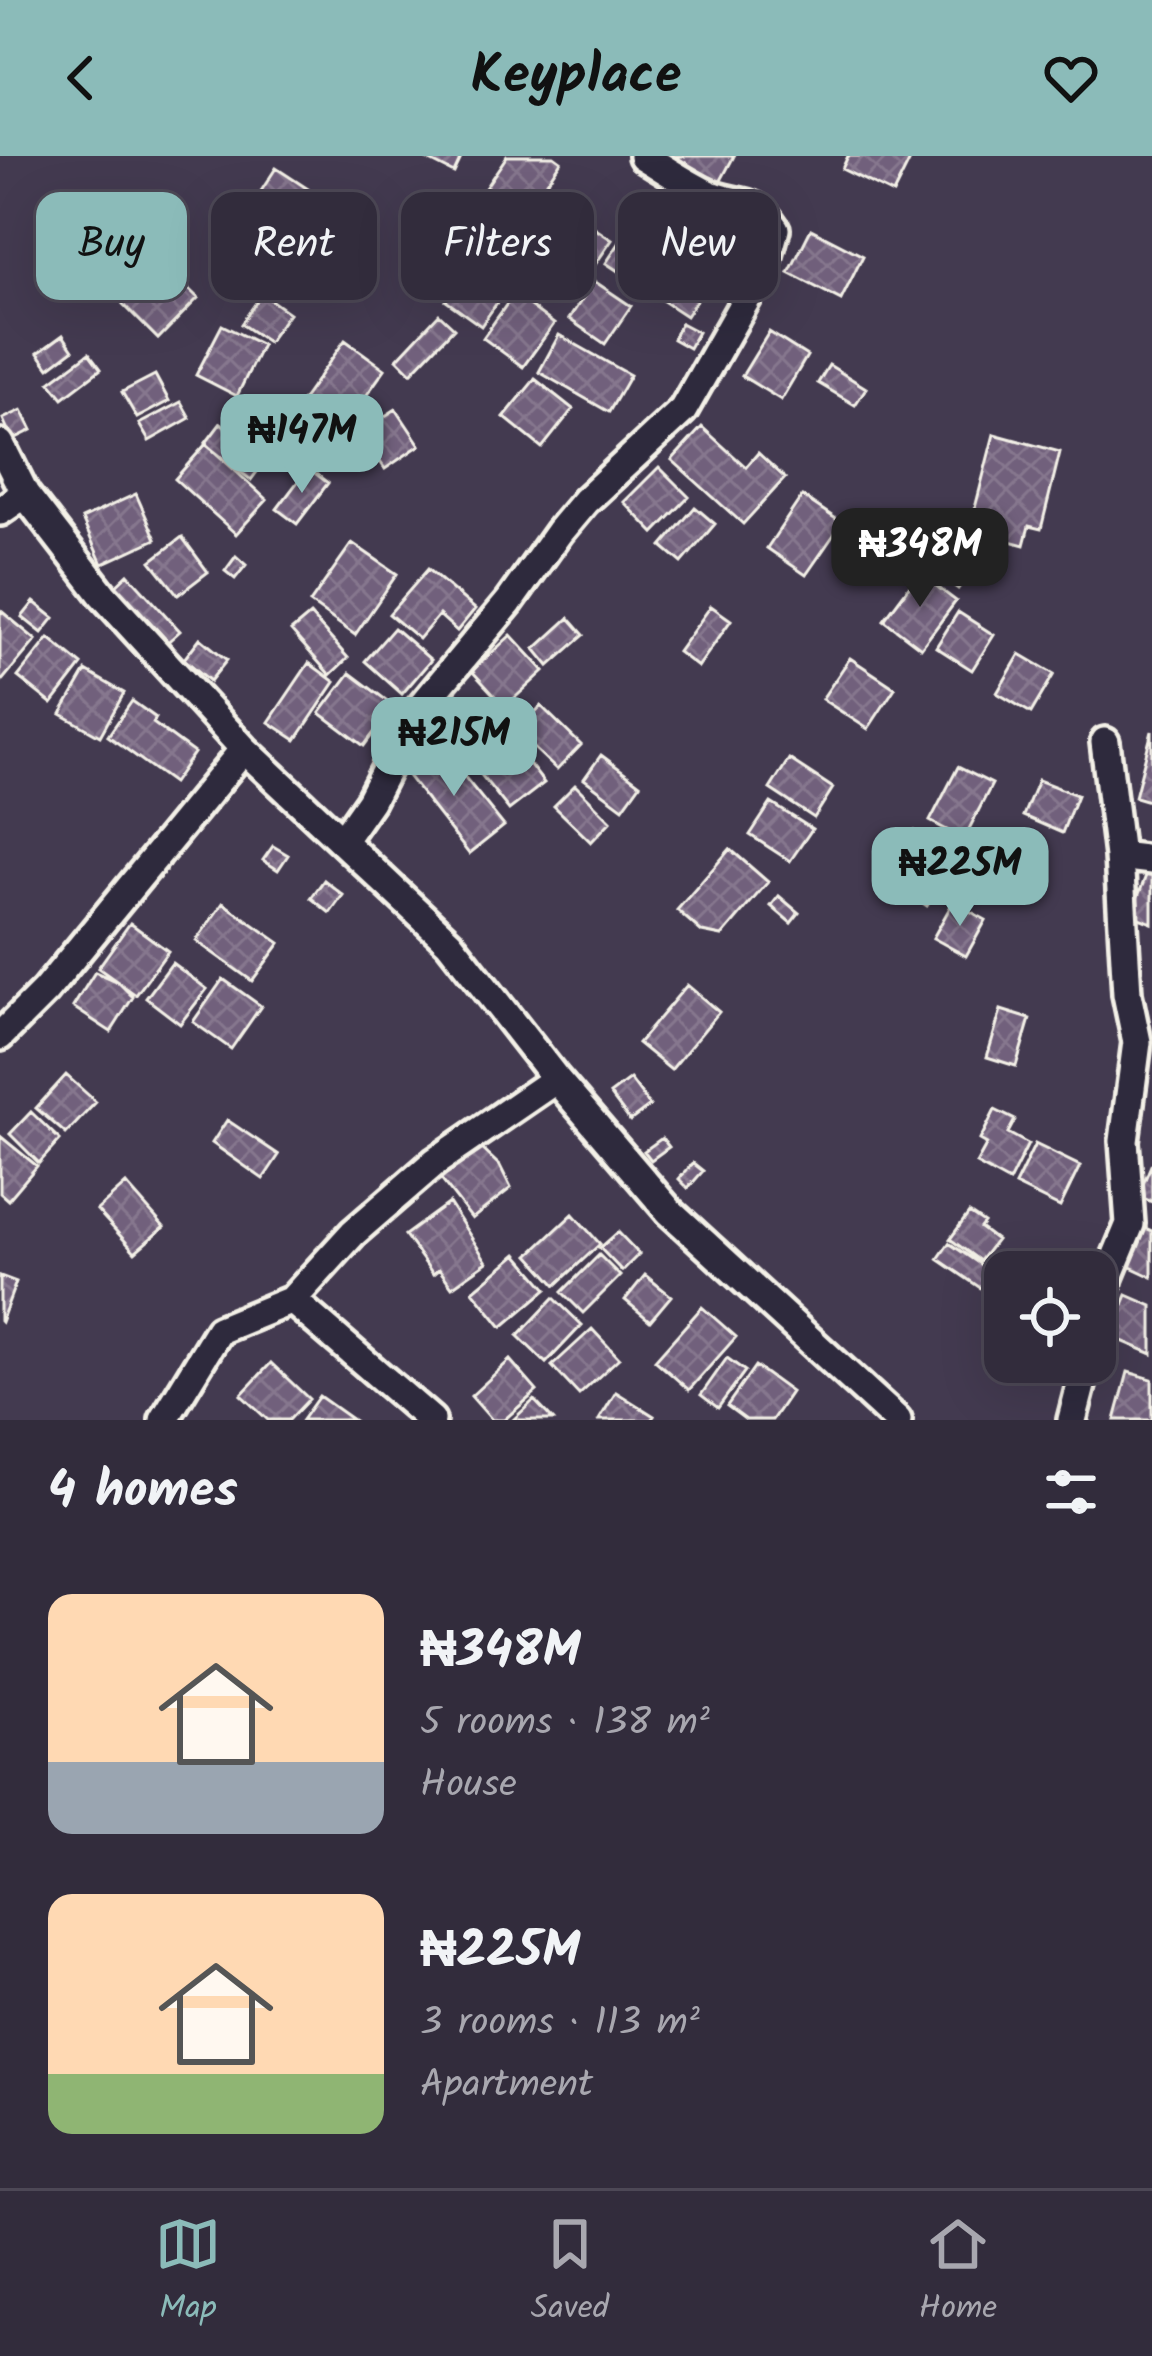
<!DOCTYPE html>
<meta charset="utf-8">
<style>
body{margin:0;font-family:Kalam,sans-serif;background:#3d3847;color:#f1f3f6;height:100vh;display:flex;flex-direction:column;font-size:45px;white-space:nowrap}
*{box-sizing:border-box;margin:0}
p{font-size:39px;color:#a8a7af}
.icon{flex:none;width:66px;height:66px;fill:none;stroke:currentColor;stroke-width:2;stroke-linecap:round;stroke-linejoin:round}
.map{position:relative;height:1264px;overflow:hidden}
.drawer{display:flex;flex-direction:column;background:#322c3c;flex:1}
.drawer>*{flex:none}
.guide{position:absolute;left:36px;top:36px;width:1080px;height:108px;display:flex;gap:24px}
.fabs{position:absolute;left:984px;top:1095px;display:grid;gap:24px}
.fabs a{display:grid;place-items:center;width:132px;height:132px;border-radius:24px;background:#322c3c;box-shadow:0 12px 48px #0002,0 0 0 3px #4d4856;font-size:60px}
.price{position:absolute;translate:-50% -102px;padding:0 27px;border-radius:24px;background:#8bbbb9;color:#111;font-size:39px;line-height:78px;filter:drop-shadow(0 3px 6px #0008)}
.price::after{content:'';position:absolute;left:50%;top:72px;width:36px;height:27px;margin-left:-18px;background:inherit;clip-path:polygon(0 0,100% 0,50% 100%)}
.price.on{background:#222;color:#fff}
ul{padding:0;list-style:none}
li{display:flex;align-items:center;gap:36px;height:300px;padding:0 48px}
li span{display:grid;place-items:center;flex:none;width:336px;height:240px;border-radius:24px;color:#555}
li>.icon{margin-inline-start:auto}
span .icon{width:144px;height:144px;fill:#fffc;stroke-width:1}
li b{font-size:51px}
h2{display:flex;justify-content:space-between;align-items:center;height:144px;padding:0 48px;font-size:51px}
.chip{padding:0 42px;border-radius:24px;background:#322c3c;box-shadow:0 12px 48px #0002,0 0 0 3px #4d4856;font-size:42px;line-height:108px}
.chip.on{background:#8bbbb9;color:#111}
header{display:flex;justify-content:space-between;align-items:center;height:156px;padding:0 48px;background:#8bbbb9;color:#111;font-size:54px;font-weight:700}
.tab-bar{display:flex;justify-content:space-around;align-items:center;height:168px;border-top:3px solid #4d4856;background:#322c3c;font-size:33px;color:#a8a7af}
.tab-bar a{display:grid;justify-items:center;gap:6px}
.tab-bar .on{color:#8bbbb9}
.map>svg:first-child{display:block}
</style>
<header><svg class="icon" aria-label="back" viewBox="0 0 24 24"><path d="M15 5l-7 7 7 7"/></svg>Keyplace<svg class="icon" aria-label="heart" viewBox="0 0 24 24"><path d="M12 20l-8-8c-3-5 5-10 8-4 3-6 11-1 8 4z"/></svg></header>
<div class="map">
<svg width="1152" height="1264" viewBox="0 0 1152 1264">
<defs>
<pattern id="building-cross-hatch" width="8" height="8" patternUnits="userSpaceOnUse" patternTransform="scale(3)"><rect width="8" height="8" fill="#71607b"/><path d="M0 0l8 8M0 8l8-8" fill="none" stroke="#86778e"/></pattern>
</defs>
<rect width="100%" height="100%" fill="#433a50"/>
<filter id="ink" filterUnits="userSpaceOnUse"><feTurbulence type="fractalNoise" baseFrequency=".00833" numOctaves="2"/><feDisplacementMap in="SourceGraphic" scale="24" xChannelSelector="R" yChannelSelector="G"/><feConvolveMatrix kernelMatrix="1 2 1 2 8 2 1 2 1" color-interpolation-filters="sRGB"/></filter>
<g filter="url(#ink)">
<path fill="url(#building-cross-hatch)" stroke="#f4f1e8" stroke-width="3" d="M420,0H462L454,17Z
M507,0H554L561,5L520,66L497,50L502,43L485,32Z
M676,0H734L717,32L672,7Z
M848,0H912L893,38L842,13Z
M276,12L308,33L283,70L252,49Z
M80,47L111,81L82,115L47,85Z
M572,57L612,84L577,135L538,108Z
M630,71L699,116L710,100L731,114L716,138L705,131L686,160L606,107Z
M811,73L863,100L841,144L789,117Z
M474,105L509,129L481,170L446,145Z
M163,108L198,142L158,183L123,148Z
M594,125L631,150L605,188L569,163Z
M262,138L289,157L268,186L241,168Z
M514,138L554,168L523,211L483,182Z
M439,158L454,172L411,217L397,203Z
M681,167L698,176L689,192L673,183Z
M222,169L262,189L237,240L196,219Z
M769,176L807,200L781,244L742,220Z
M63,179L73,194L49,212L38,197Z
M559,179L630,219L609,256L539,216Z
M345,184L385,213L339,278L299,249Z
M89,197L101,213L63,242L50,226Z
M829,209L866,232L855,249L818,227Z
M155,219L169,245L137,262L122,236Z
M535,223L573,253L542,292L504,261Z
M181,246L190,262L149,285L139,268Z
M396,253L420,289L385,313L360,276Z
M22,254L32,274L12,284L3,263Z
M221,267L266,304L251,324L205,288Z
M702,271L746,311L758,297L785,322L743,368L672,304Z
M994,278L1060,296L1041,373L1029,370L1024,389L976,376L980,358L974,356Z
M206,288L267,344L236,378L175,323Z
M659,311L689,341L654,377L624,346Z
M308,312L328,327L297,368L277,353Z
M136,338L156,383L102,408L82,363Z
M802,340L842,367L806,419L767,392Z
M695,351L715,368L682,407L662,390Z
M937,378L977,407L958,433L918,404Z
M182,381L208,416L178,439L151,405Z
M352,387L397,418L355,479L310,447Z
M236,400L246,409L235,423L225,415Z
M428,413L475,453L457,475L439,459L419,483L389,458Z
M919,417L956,445L921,492L884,464Z
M128,418L180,475L162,491L111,434Z
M34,446L54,462L42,477L22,461Z
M711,450L731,464L698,511L678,496Z
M0,454L36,484L0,527Z
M958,456L994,479L972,514L936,491Z
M310,459L348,502L330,519L291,475Z
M569,462L584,479L549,510L535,493Z
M394,472L431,504L402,538L365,505Z
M511,479L544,515L505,551L472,515Z
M49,482L82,509L52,548L18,521Z
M200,482L227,504L210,525L184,503Z
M1020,498L1054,518L1031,557L997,537Z
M850,502L895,532L868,573L822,543Z
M309,507L335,526L296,584L269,566Z
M86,515L124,537L100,580L61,558Z
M350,517L394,550L364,590L320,557Z
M132,545L156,562L153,567L194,597L173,627L108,580Z
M541,550L581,589L557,614L517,576Z
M1152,575V646L1135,641Z
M513,587L544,627L509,654L478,615Z
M439,589L504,670L469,698L405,616Z
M601,599L640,628L623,652L584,623Z
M789,603L833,632L814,662L770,633Z
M958,611L992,628L964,683L930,665Z
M1038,624L1077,639L1062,677L1023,660Z
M575,629L611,665L591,686L554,650Z
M771,647L812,673L790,705L750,679Z
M915,675L958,704L927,750L884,721Z
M273,690L288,699L278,714L263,704Z
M730,693L768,726L722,780L702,776L677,754Z
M1147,717L1152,718V767L1131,759Z
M324,724L343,739L330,757L311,742Z
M779,740L799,757L791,767L771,750Z
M953,746L986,764L966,800L933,782Z
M223,747L280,787L252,825L196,785Z
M130,767L168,795L136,839L98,812Z
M172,807L207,833L180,868L146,842Z
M95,816L118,826L133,841L111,876L73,851Z
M223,823L261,850L231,893L193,866Z
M687,829L719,856L671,914L638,887Z
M1001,854L1030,863L1016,910L987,901Z
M66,919L96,946L66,978L36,952Z
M630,923L650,950L630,965L610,938Z
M995,954L1015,964L1008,977L1028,988L1009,1026L976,1008L987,988L980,984Z
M31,956L60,984L39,1007L10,978Z
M227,964L279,999L263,1023L212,987Z
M0,980L37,1010L8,1044L0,1037Z
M662,982L669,991L651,1004L644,995Z
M1035,988L1080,1010L1060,1051L1015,1029Z
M480,991L500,1010L511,1032L472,1063L440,1022Z
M693,1007L703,1015L688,1032L679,1023Z
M1152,1007V1046L1138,1040Z
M126,1028L164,1071L135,1096L97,1054Z
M449,1047L487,1106L452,1131L439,1113L433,1118L405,1079Z
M969,1057L984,1067L980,1072L996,1084L980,1105L950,1083Z
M573,1058L600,1088L556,1129L529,1099Z
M1136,1068L1152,1075V1121L1120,1106Z
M618,1076L639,1098L622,1115L600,1092Z
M949,1087L993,1117L982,1133L938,1103Z
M517,1098L547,1133L502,1171L473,1135Z
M599,1099L620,1120L583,1157L562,1136Z
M645,1119L671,1140L650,1165L625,1144Z
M0,1120L16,1126L1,1166L0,1165Z
M1127,1139L1152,1150V1198L1110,1180Z
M554,1142L582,1169L546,1207L518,1180Z
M702,1151L736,1181L689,1234L655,1204Z
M592,1173L619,1202L579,1239L552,1210Z
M727,1202L745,1215L718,1252L701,1239Z
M510,1204L537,1235L504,1264H492L471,1240Z
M271,1207L309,1243L289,1264H268L241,1239Z
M755,1210L791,1236L772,1264H746L727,1250Z
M1128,1216L1152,1223V1264H1115Z
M616,1236L654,1260L651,1264H599Z
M319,1240L353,1264H302Z
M534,1244L553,1264H513Z"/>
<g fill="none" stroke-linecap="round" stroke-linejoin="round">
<g stroke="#f4f1e8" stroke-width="36">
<path id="minor" d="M0,288L25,338L103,439L244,593L449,786L556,923L669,1055L897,1264
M0,355L25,338
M342,685L370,645L413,561L509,446L559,376L585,345L683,254L765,110L775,73C752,36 734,53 702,35C682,25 663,12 643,0
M1119,700L1152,704
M0,880L45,835L244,593
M292,1144L431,1264
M1095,1173L1108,1121L1130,1068L1124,985L1137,886L1127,838L1119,700L1105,586
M164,1264L219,1174L292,1144L353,1077L435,1006L556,923
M1072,1264L1087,1206"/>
</g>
<use href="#minor" stroke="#2f2a3d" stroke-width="27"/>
</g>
</g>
</svg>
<div class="fabs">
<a><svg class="icon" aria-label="locate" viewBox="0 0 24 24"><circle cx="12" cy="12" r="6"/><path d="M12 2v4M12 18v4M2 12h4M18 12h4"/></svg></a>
</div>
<b class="price" style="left:302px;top:340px">₦147M</b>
<b class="price on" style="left:920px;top:454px">₦348M</b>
<b class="price" style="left:454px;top:643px">₦215M</b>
<b class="price" style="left:960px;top:773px">₦225M</b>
<div class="guide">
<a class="chip on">Buy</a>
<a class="chip">Rent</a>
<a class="chip">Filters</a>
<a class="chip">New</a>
</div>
</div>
<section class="drawer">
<h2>4 homes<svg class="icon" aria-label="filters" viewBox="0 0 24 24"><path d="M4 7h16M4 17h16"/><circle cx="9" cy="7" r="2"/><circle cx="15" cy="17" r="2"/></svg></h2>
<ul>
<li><span style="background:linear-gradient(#ffd9b3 70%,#9aa5b1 0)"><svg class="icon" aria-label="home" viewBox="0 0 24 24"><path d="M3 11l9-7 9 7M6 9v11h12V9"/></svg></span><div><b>₦348M</b><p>5 rooms · 138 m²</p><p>House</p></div></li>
<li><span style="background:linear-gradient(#ffd9b3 75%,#8fb573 0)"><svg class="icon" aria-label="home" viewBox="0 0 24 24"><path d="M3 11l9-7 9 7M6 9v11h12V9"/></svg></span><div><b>₦225M</b><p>3 rooms · 113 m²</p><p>Apartment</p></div></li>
</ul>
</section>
<nav class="tab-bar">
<a class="on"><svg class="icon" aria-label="map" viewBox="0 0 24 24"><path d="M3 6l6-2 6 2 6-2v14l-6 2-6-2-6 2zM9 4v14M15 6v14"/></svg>Map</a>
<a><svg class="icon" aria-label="saved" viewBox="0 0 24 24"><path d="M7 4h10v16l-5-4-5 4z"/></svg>Saved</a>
<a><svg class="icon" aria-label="home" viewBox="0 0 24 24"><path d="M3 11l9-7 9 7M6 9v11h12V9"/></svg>Home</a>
</nav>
